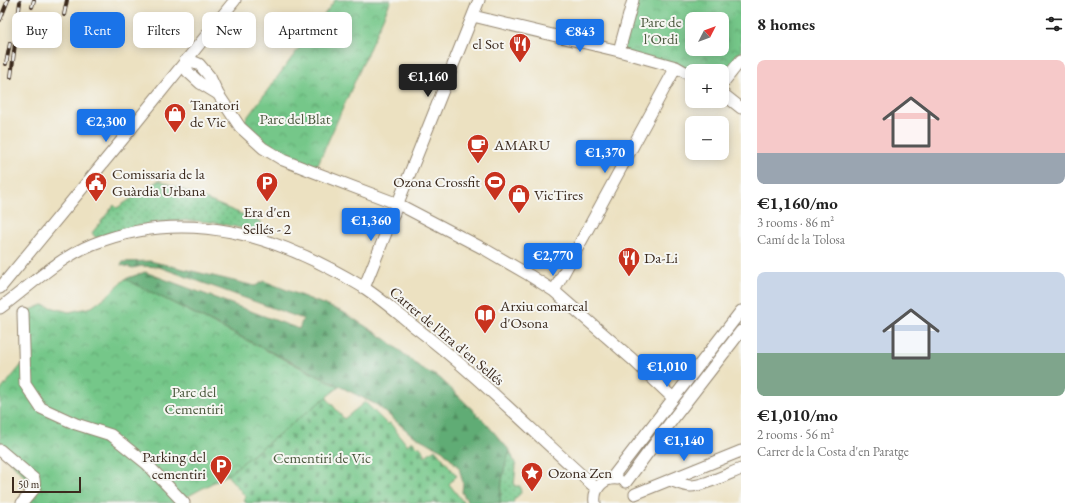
<!DOCTYPE html>
<meta charset="utf-8">
<style>
body{margin:0;font-family:"EB Garamond",serif;background:#f6f6f6;color:#222;height:100vh;display:flex;flex-direction:column;font-size:15px;white-space:nowrap}
*{box-sizing:border-box;margin:0}
p{font-size:13px;color:#767676}
.icon{flex:none;width:22px;height:22px;fill:none;stroke:currentColor;stroke-width:2;stroke-linecap:round;stroke-linejoin:round}
.map{position:relative;flex:1;overflow:hidden}
.sheet{display:flex;flex-direction:column;background:#fff;width:340px}
.sheet>*{flex:none}
.top-card{position:absolute;left:12px;top:12px;width:380px;height:36px;display:flex;gap:8px}
.needle{width:26px;rotate:48deg}
.buttons{position:absolute;left:685px;top:12px;display:grid;gap:8px}
.buttons a{display:grid;place-items:center;width:44px;height:44px;border-radius:8px;background:#fff;box-shadow:0 2px 10px #0003;font-size:20px}
.scale{position:absolute;left:12px;bottom:10px;width:69px;box-sizing:border-box;padding-left:4px;border:2px solid #3b2a1e;border-top:0;font-size:11px;line-height:14px;white-space:nowrap;color:#3b2a1e;-webkit-text-stroke:3px #f6f6f2;paint-order:stroke}
.price{position:absolute;translate:-50% -34px;padding:0 9px;border-radius:4px;background:#1a73e8;color:#fff;font-size:13px;line-height:26px;filter:drop-shadow(0 1px 2px #0008)}
.price::after{content:'';position:absolute;left:50%;top:24px;width:12px;height:9px;margin-left:-6px;background:inherit;clip-path:polygon(0 0,100% 0,50% 100%)}
.price.active{background:#222;color:#fff}
ul{padding:0;list-style:none}
li{display:grid;align-content:center;gap:8px;height:212px;padding:0 16px}
li span{display:grid;place-items:center;height:124px;border-radius:8px;color:#555}
li>.icon{margin-inline-start:auto}
span .icon{width:72px;height:72px;fill:#fffc;stroke-width:1}
li b{font-size:17px}
h2{display:flex;justify-content:space-between;align-items:center;height:48px;padding:0 16px;font-size:17px}
.pill{padding:0 14px;border-radius:8px;background:#fff;box-shadow:0 2px 10px #0003;font-size:14px;line-height:36px}
.pill.active{background:#1a73e8;color:#fff}
main{display:flex;flex:1;min-height:0}
.map>svg:first-child{display:block}
</style>
<main>
<div class="map">
<svg width="741" height="503" viewBox="0 0 741 503">
<defs>
<pattern id="grass-dots" width="8" height="8" patternUnits="userSpaceOnUse"><rect width="8" height="8" fill="#75c789"/><path d="M2 2h.1M6 6h.1" fill="none" stroke="#61a26f" stroke-width="1.8" stroke-linecap="round"/></pattern>
<pattern id="forest-firs" width="22" height="20" patternUnits="userSpaceOnUse"><rect width="22" height="20" fill="#60ac75"/><path d="M5 1l3.5 6h-7zM16 11l3.5 6h-7z" fill="#508c5f"/></pattern>
<pattern id="cemetery-stones" width="16" height="16" patternUnits="userSpaceOnUse"><rect width="16" height="16" fill="#75c789"/><path d="M2 7V4a2 2 0 0 1 4 0v3zM10 15v-3a2 2 0 0 1 4 0v3z" fill="#61a26f"/></pattern>
<pattern id="park-crowns" width="20" height="18" patternUnits="userSpaceOnUse"><rect width="20" height="18" fill="#75c789"/><path d="M2 6a3 3 0 1 1 6 0M12 15a3 3 0 1 1 6 0" fill="none" stroke="#61a26f"/></pattern>
</defs>
<rect width="100%" height="100%" fill="#f6f6f2"/>
<filter id="ink" filterUnits="userSpaceOnUse"><feTurbulence type="fractalNoise" baseFrequency=".025" numOctaves="2"/><feDisplacementMap in="SourceGraphic" scale="8" xChannelSelector="R" yChannelSelector="G"/><feConvolveMatrix kernelMatrix="1 2 1 2 8 2 1 2 1" color-interpolation-filters="sRGB"/></filter>
<filter id="wash" filterUnits="userSpaceOnUse"><feTurbulence type="fractalNoise" baseFrequency=".012" numOctaves="4" result="noise"/><feDisplacementMap in="SourceGraphic" scale="16" xChannelSelector="R" yChannelSelector="G"/><feGaussianBlur stdDeviation="0.9" result="paint"/><feColorMatrix in="noise" values="0 0 0 0 0 0 0 0 0 0 0 0 0 0 0 0 0 1.4 0 .05"/><feComposite in="paint" operator="in"/></filter>
<g filter="url(#wash)">
<rect width="100%" height="100%" fill="#ece1c1"/>
<path fill="url(#grass-dots)" stroke="#587854" d="M159,180L261,222L258,232C239,228 219,222 198,221C163,219 130,226 96,238L92,233L114,205L117,208Z
M510,451L516,466L514,486H520L521,493L514,500L513,503H500C501,485 503,468 510,451Z"/>
<path fill="url(#forest-firs)" stroke="#4e6b4a" d="M150,261L255,286L264,281L343,312L387,340L421,368L440,378L485,422L510,451C503,468 501,485 500,503H468L462,492L463,483L459,468L451,459L442,450L412,435L377,405L125,279L145,272L299,329L303,319L159,267L142,266L133,268L121,265L122,262Z"/>
<path fill="url(#cemetery-stones)" stroke="#587854" d="M326,397L344,419L365,402L387,424L390,423L407,445L412,441L417,447L419,446L425,453L423,456L424,457L435,449L457,476L449,484L464,503H246L243,500L246,497L227,475Z"/>
<path fill="url(#park-crowns)" stroke="#587854" fill-rule="evenodd" d="M335,0H391L314,173L306,169L240,127Z
M633,0H741V60L722,84V71H692L619,51ZM692,19H722V49H692Z
M125,279L339,387L227,475L181,500L184,503H22L35,488L0,450V391L24,362L23,313L43,305L69,312L92,307L108,295Z"/>
</g>
<g filter="url(#ink)">
<g fill="none" stroke-linecap="round" stroke-linejoin="round">
<g stroke="#948670" stroke-width="13">
<path id="minor" d="M473,16L619,51L676,67L692,76
M619,51L633,0
M187,59L199,64L210,77L218,94L240,127L263,148L283,160L306,169L398,204L486,250L529,275L554,291L632,359L673,398
M185,61L188,72L200,83L218,94
M722,84L741,60
M722,93L741,108
M0,288L122,140L235,0
M364,288L479,0
M554,291L676,67
M0,308C30,286 58,258 93,244C189,206 279,236 363,287C380,298 395,311 411,324C477,374 535,434 597,489
M23,313L25,384L41,408L76,424L111,435L147,464L184,503
M0,450L34,479L35,488L22,503
M611,479L741,311
M670,480C676,482 684,486 691,486C704,486 728,474 741,469
M626,482L676,415L741,331
M635,494L741,451
M595,503C593,489 603,477 618,479"/>
</g>
<use href="#minor" stroke="#fff" stroke-width="11"/>
<g stroke="#3b2a1e" stroke-width="4">
<path id="rail" d="M32,7L34,0
M64,15L67,0
M0,20L8,0
M6,64L10,43
M11,77L20,2"/>
</g>
<use href="#rail" stroke="#f6f6f2" stroke-width="2.5" stroke-dasharray="8" stroke-linecap="butt"/>
</g>
</g>
<defs>
<g id="restaurant-pin" transform="scale(1.15)"><path d="M0 17L-7.5 6A9.5 9.5 0 1 1 7.5 6Z" fill="#c8321e" stroke="#f6f6f2"/><path d="M-5-6h1v4h1v-4h1v4h1v-4h1v5L-1.5 .5V6h-2V.5L-5-1ZM5-6V6H3V1.5H1.5Q1.5-4 5-6Z" fill="#fff"/></g>
<g id="shop-pin" transform="scale(1.15)"><path d="M0 17L-7.5 6A9.5 9.5 0 1 1 7.5 6Z" fill="#c8321e" stroke="#f6f6f2"/><path d="M-5-2.5h2.3a2.7 3.5 0 0 1 5.4 0H5L5.5 6h-11ZM-1.5-2.5h3a1.5 2.3 0 0 0-3 0Z" fill="#fff"/></g>
<g id="cafe-pin" transform="scale(1.15)"><path d="M0 17L-7.5 6A9.5 9.5 0 1 1 7.5 6Z" fill="#c8321e" stroke="#f6f6f2"/><path d="M-5.5-4.5H6V0H3Q3 3.5 0 3.5H-2.5Q-5.5 3.5-5.5 0ZM3-3.2v2h1.7v-2ZM-6 4.5H4V6H-6Z" fill="#fff"/></g>
<g id="stadium-pin" transform="scale(1.15)"><path d="M0 17L-7.5 6A9.5 9.5 0 1 1 7.5 6Z" fill="#c8321e" stroke="#f6f6f2"/><path d="M0-5a6.5 5 0 1 0 0 10a6.5 5 0 1 0 0-10ZM-3.5-1.8h7v3.6h-7Z" fill="#fff"/></g>
<g id="civic-pin" transform="scale(1.15)"><path d="M0 17L-7.5 6A9.5 9.5 0 1 1 7.5 6Z" fill="#c8321e" stroke="#f6f6f2"/><path d="M-.6-6.5H3V-4.5H.6V-3L4-1V1h2V6H-6V1h2V-1L-.6-3ZM-1.2 2.5V6h2.4V2.5Z" fill="#fff"/></g>
<g id="parking-pin" transform="scale(1.15)"><path d="M0 17L-7.5 6A9.5 9.5 0 1 1 7.5 6Z" fill="#c8321e" stroke="#f6f6f2"/><path d="M-3.5-5.5H1a3.5 3.5 0 0 1 0 7H-1V5.5H-3.5ZM-1-3.4V-.6H.8a1.4 1.4 0 0 0 0-2.8Z" fill="#fff"/></g>
<g id="library-pin" transform="scale(1.15)"><path d="M0 17L-7.5 6A9.5 9.5 0 1 1 7.5 6Z" fill="#c8321e" stroke="#f6f6f2"/><path d="M-6-4Q-3-5.5-.7-3.5V5Q-3 3-6 4ZM6-4Q3-5.5 .7-3.5V5Q3 3 6 4Z" fill="#fff"/></g>
<g id="sight-pin" transform="scale(1.15)"><path d="M0 17L-7.5 6A9.5 9.5 0 1 1 7.5 6Z" fill="#c8321e" stroke="#f6f6f2"/><path d="M0-6L1.8-2.2L6-1.7L2.9 1.2L3.7 5.4L0 3.3L-3.7 5.4L-2.9 1.2L-6-1.7L-1.8-2.2Z" fill="#fff"/></g>
</defs>
<g fill-rule="evenodd">
<use href="#restaurant-pin" x="520" y="44"/>
<use href="#shop-pin" x="175" y="114"/>
<use href="#cafe-pin" x="478" y="145"/>
<use href="#stadium-pin" x="495" y="182"/>
<use href="#civic-pin" x="96" y="183"/>
<use href="#parking-pin" x="267" y="183"/>
<use href="#shop-pin" x="519" y="195"/>
<use href="#restaurant-pin" x="629" y="258"/>
<use href="#library-pin" x="485" y="315"/>
<use href="#parking-pin" x="221" y="466"/>
<use href="#sight-pin" x="532" y="473"/>
</g>
<g text-anchor="middle" stroke-width="4" stroke-linejoin="round" paint-order="stroke">
<g font-size="15" fill="#4c593e" stroke="#f6f6f2">
<text x="661" y="27">Parc de<tspan x="661" dy="17">l'Ordi</tspan></text>
<text x="295" y="124">Parc del Blat</text>
<text x="194" y="397">Parc del<tspan x="194" dy="17">Cementiri</tspan></text>
<text x="322" y="463">Cementiri de Vic</text>
</g>
<g font-size="15" fill="#3b2a1e" stroke="#f6f6f2" text-anchor="start">
<text x="504" y="49" text-anchor="end">el Sot</text>
<text x="190" y="110">Tanatori<tspan x="190" dy="17">de Vic</tspan></text>
<text x="494" y="150">AMARU</text>
<text x="112" y="179">Comissaria de la<tspan x="112" dy="17">Guàrdia Urbana</tspan></text>
<text x="480" y="187" text-anchor="end">Ozona Crossfit</text>
<text x="534" y="200">VicTires</text>
<text x="267" y="217" text-anchor="middle">Era d'en<tspan x="267" dy="17">Sellés - 2</tspan></text>
<text x="644" y="263">Da-Li</text>
<text x="500" y="311">Arxiu comarcal<tspan x="500" dy="17">d'Osona</tspan></text>
<text x="206" y="462" text-anchor="end">Parking del<tspan x="206" dy="17">cementiri</tspan></text>
<text x="548" y="478">Ozona Zen</text>
</g>
<g font-size="15" fill="#3b2a1e" stroke="#f6f6f2">
<text transform="translate(447 336) rotate(40)" y="5">Carrer de l'Era d'en Sellés</text>
</g>
</g>
</svg>
<div class="buttons">
<a><svg class="needle" viewBox="-14 -14 28 28"><path d="M0-13l5 13h-10z" fill="#e53935"/><path d="M0 13l5-13h-10z" fill="#767676"/></svg></a>
<a>+</a>
<a>−</a>
</div>
<div class="scale">50 m</div>
<b class="price" style="left:580px;top:53px">€843</b>
<b class="price active" style="left:428px;top:98px">€1,160</b>
<b class="price" style="left:106px;top:143px">€2,300</b>
<b class="price" style="left:605px;top:174px">€1,370</b>
<b class="price" style="left:371px;top:242px">€1,360</b>
<b class="price" style="left:553px;top:277px">€2,770</b>
<b class="price" style="left:667px;top:388px">€1,010</b>
<b class="price" style="left:684px;top:462px">€1,140</b>
<div class="top-card">
<a class="pill">Buy</a>
<a class="pill active">Rent</a>
<a class="pill">Filters</a>
<a class="pill">New</a>
<a class="pill">Apartment</a>
</div>
</div>
<section class="sheet">
<h2>8 homes<svg class="icon" aria-label="filters" viewBox="0 0 24 24"><path d="M4 7h16M4 17h16"/><circle cx="9" cy="7" r="2"/><circle cx="15" cy="17" r="2"/></svg></h2>
<ul>
<li><span style="background:linear-gradient(#f6c9c9 75%,#9aa5b1 0)"><svg class="icon" aria-label="home" viewBox="0 0 24 24"><path d="M3 11l9-7 9 7M6 9v11h12V9"/></svg></span><div><b>€1,160/mo</b><p>3 rooms · 86 m²</p><p>Camí de la Tolosa</p></div></li>
<li><span style="background:linear-gradient(#c9d6e8 65%,#7fa58c 0)"><svg class="icon" aria-label="home" viewBox="0 0 24 24"><path d="M3 11l9-7 9 7M6 9v11h12V9"/></svg></span><div><b>€1,010/mo</b><p>2 rooms · 56 m²</p><p>Carrer de la Costa d'en Paratge</p></div></li>
</ul>
</section>
</main>
